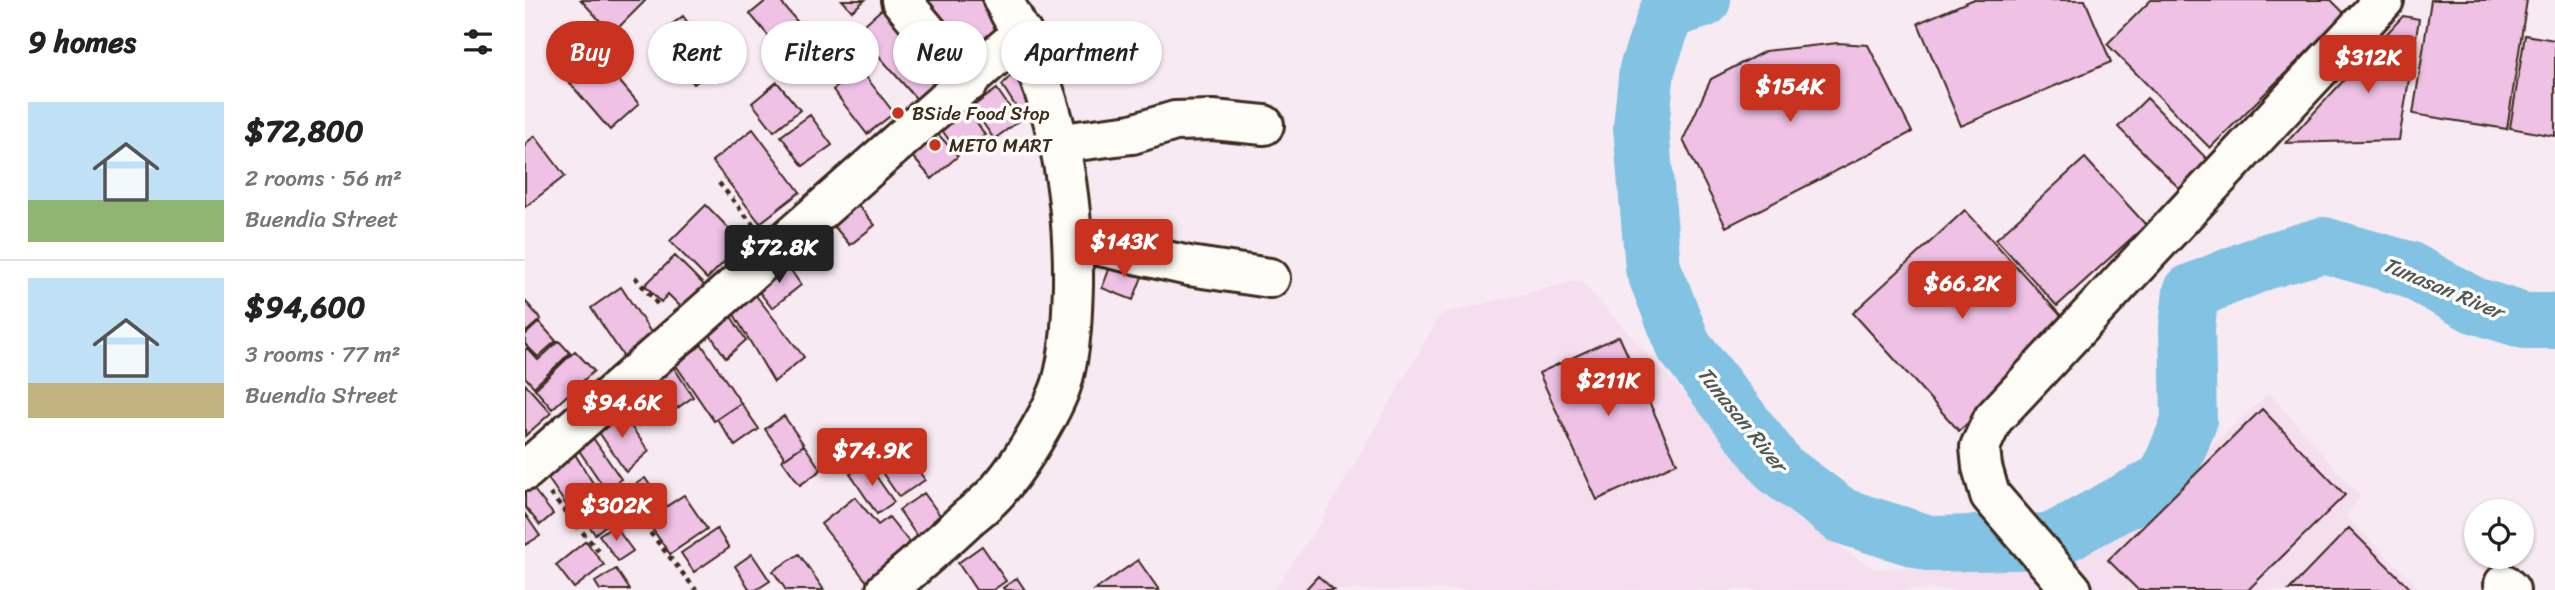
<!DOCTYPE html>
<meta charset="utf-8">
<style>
body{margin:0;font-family:Sriracha,sans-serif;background:#f2f2f2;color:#222;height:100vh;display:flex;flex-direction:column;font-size:26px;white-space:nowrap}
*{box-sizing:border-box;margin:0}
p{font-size:23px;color:#767676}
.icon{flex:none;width:38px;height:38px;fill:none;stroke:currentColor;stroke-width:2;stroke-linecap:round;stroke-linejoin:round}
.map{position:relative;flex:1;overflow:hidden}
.panel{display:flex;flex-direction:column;background:#fff;width:525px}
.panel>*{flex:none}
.hud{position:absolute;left:21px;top:21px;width:665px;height:63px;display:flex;gap:14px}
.tools{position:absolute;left:1939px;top:499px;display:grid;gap:14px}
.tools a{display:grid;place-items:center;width:70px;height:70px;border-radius:50%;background:#fff;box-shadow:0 2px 5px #0004;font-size:35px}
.price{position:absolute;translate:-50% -60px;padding:0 16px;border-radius:7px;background:#c8321e;color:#fff;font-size:23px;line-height:46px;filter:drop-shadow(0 2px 4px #0008)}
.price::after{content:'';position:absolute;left:50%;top:42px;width:21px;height:16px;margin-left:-10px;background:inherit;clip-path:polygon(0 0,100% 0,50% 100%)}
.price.active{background:#222;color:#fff}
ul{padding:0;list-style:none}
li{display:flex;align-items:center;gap:21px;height:175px;padding:0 28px}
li+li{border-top:2px solid #e0e0e0}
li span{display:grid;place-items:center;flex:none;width:196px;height:140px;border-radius:0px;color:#555}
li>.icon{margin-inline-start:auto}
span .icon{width:84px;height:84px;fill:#fffc;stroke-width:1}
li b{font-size:30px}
h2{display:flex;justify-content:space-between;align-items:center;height:84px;padding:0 28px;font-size:30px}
.tag{padding:0 24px;border-radius:32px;background:#fff;box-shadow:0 2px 5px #0004;font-size:24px;line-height:63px}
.tag.active{background:#c8321e;color:#fff}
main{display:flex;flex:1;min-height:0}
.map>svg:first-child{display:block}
</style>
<main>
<section class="panel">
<h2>9 homes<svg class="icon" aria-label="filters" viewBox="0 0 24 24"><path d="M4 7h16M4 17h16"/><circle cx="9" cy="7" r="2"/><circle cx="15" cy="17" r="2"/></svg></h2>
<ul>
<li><span style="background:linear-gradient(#bfe0f5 70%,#8fb573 0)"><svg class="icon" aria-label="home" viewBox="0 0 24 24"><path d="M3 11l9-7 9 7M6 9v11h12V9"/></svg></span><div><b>$72,800</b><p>2 rooms · 56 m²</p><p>Buendia Street</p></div></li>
<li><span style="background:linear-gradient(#bfe0f5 75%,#c2b280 0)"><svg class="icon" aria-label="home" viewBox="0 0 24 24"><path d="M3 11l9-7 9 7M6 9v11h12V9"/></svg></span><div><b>$94,600</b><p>3 rooms · 77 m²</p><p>Buendia Street</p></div></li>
</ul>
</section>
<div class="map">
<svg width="2030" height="590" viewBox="0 0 2030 590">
<rect width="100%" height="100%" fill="#f8eaf2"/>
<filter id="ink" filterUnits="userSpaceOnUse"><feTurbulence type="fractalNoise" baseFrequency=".0143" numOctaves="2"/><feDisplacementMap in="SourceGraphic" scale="14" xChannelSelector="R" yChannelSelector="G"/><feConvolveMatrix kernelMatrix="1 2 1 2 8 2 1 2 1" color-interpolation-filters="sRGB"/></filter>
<g filter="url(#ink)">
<path fill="#f5deee" d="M1055,280L1276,522L1349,569L1464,566L1573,550L1744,393L1835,496L1821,516L1896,590H749L793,527L916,314Z"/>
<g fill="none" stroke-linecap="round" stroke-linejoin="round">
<path stroke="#82c2e3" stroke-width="56" d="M1178,0L1142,12L1122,69L1116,127L1128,268L1159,346L1254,469L1317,516L1407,544L1527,541L1641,479L1664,422L1662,327L1666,292L1739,262L1798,245L1883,269L1949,305L2000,321H2030"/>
</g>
<path fill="#eec1e5" stroke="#3b2a1e" stroke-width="2" d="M56,0H119L120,1L87,34Z
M242,0H254L286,38L262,58L225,14Z
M317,0H340L327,11Z
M367,0L430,72L395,103L332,31Z
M399,0H463L484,27L443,58Z
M1447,0H1560L1586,62L1436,126L1393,23Z
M1626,0H1806L1820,14L1685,148L1582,44Z
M1906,0H2002L1982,129L1888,114Z
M158,16L194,65L169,84L133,35Z
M1878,16L1894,19L1874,140L1761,143Z
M2000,35L2030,40V136L1985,128Z
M1313,43L1343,45L1387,132L1201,227L1158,140L1186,79L1240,51Z
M72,55L114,104L85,130L43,81Z
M495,65L519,105L498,118L477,85Z
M335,69L369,113L342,134L308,90Z
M252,82L275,110L249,131L227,103Z
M472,89L494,121L469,139L447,107Z
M1622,98L1683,160L1655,189L1593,127Z
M444,110L460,135L433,153L417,130Z
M285,115L307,145L278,166L256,136Z
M228,129L275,192L235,223L187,161Z
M412,133L433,156L407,179L386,155Z
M10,136L40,176L0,207V144Z
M1560,158L1621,225L1532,306L1471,239Z
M328,199L350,225L325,245L303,219Z
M181,205L218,243L182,279L145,241Z
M1440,210L1547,328L1434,431L1328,313Z
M150,256L180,286L157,308L143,294L136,302L120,285Z
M589,257L620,269L608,300L577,288Z
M259,260L276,285L247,308L232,289Z
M96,287L131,340L101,360L66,308Z
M229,293L279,357L249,382L207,311Z
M0,301L16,319L0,333Z
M202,310L221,340L201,358L182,330Z
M14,322L31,341L13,357L0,344V335Z
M1094,336L1152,463L1072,500L1014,373Z
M34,341L45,353L9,387L0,377V350L2,348L13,360Z
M177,345L216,403L189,421L150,364Z
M50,351L69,371L27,409L10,389Z
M144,360L168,397L145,413L123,379Z
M116,382L135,407L114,426L94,399Z
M0,384L26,413L0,436Z
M216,403L234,429L210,446L192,419Z
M93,409L124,451L101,472L71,428Z
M1737,409L1820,495L1723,590H1613L1583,560Z
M259,416L279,445L260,458L240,429Z
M66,435L96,479L81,490L51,446Z
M369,435L400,480L374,497L343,452Z
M279,445L296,470L275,485L257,460Z
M46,448L73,491L48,515L18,471Z
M342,463L369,502L352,514L325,474Z
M120,478L135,500L107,519L92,496Z
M6,486L28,514L15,525L0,507V490Z
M399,493L422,525L396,542L374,510Z
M159,495L182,529L145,554L121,520Z
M330,497L353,525L364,517L388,547L343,583L296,524Z
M76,498L92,516L70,534L56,515Z
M0,514L15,536L0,545Z
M89,525L108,551L93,561L74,535Z
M1824,528L1887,590H1764Z
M192,529L204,548L169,572L156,553Z
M61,541L79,565L49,588L31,565Z
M457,546L481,581L468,590H451L433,563Z
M227,554L245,581L231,590H225L210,566Z
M274,554L299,590H261L248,571Z
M613,560L634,590H570Z
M91,569L105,590H75L70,582Z
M793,576L809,590H780Z
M492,578L500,590H480L478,588Z"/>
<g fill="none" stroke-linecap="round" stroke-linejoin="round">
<g stroke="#3b2a1e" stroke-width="44">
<path id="minor" d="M376,0L444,82
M536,143L607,134L650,121L688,120L739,125
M548,240L664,266L745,278
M0,471L497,33
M1979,584L1985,590
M361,590C390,567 417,542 444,517C455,508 467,499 475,488C495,465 528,411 537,383C546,350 547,318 548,284C549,181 529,90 478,0
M1547,590L1465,495L1457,467L1455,447L1468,419L1859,0"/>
</g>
<path stroke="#3b2a1e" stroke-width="4.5" stroke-dasharray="5 5" stroke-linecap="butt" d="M194,183L229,226
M110,277L134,306
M25,494L77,555
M119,525L171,590"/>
<use href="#minor" stroke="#fdfcf7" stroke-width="38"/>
</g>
</g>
<g fill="#c8321e" stroke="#fdfcf7" stroke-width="2.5">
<circle cx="373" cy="113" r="7"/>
<circle cx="410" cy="145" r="7"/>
</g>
<g text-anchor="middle" stroke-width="7" stroke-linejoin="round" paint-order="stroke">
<g font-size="19" fill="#3b2a1e" stroke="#fdfcf7" text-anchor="start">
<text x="387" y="120">BSide Food Stop</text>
<text x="424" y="152">METO MART</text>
</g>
<g font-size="21" font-style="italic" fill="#505859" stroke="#fdfcf7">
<text transform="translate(1918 288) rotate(23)" y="7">Tunasan River</text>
<text transform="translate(1217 419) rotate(51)" y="7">Tunasan River</text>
</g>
</g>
</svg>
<div class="tools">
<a><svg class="icon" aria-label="locate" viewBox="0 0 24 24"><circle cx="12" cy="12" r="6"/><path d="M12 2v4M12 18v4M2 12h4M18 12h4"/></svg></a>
</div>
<b class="price" style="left:1843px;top:95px">$312K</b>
<b class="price" style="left:1265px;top:124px">$154K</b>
<b class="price" style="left:599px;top:279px">$143K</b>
<b class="price active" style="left:254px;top:285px">$72.8K</b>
<b class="price" style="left:1437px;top:321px">$66.2K</b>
<b class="price" style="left:1083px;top:418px">$211K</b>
<b class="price" style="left:97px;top:440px">$94.6K</b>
<b class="price" style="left:347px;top:488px">$74.9K</b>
<b class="price" style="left:91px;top:543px">$302K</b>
<div class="hud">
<a class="tag active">Buy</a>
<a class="tag">Rent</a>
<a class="tag">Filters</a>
<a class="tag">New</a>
<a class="tag">Apartment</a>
</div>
</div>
</main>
